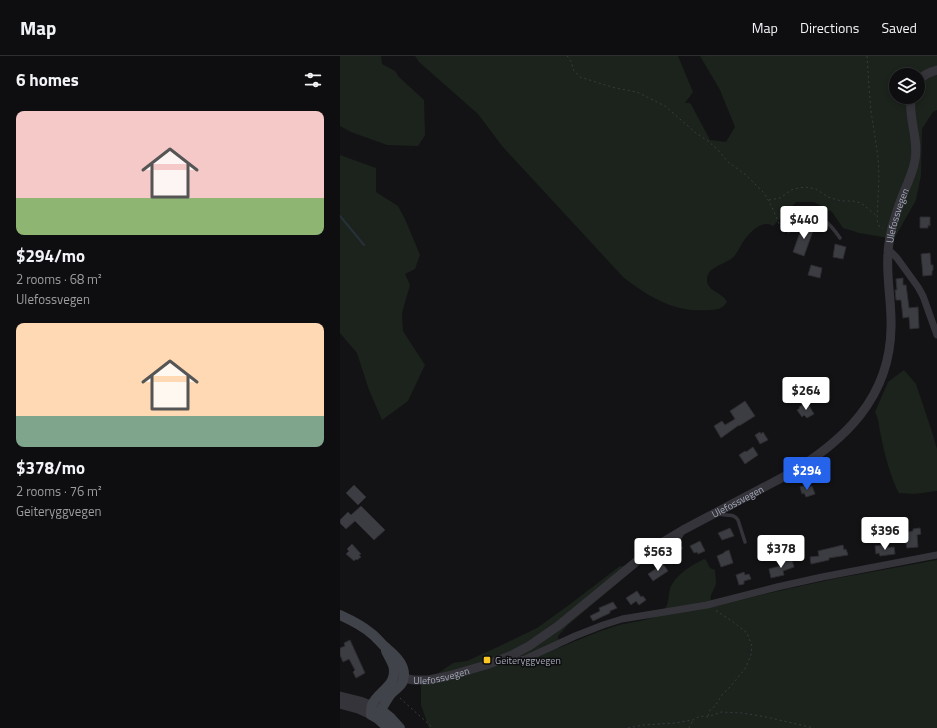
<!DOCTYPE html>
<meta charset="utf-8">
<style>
body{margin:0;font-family:"Titillium Web",sans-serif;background:#1c1c1e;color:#f1f3f6;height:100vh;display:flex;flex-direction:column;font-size:15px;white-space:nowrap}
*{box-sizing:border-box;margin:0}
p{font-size:13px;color:#9b9c9f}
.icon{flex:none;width:22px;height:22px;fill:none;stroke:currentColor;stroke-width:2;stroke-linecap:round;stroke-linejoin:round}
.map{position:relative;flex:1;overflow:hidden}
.side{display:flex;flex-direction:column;background:#0e0e10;width:340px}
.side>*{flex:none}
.tools{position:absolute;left:549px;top:12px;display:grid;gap:8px}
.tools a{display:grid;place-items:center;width:36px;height:36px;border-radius:50%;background:#0e0e10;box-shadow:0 2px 6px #0003,0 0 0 1px #2e2e30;font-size:20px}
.price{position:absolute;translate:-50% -34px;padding:0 9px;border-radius:4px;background:#fff;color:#222;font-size:13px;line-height:26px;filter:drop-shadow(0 1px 2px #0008)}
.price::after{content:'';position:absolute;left:50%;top:24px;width:12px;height:9px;margin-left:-6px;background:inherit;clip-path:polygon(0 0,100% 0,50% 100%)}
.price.active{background:#2563eb;color:#fff}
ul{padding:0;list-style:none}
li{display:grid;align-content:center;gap:8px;height:212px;padding:0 16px}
li span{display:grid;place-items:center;height:124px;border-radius:8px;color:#555}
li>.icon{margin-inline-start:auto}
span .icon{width:72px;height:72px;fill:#fffc;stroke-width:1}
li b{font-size:17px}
h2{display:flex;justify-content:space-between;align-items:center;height:48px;padding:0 16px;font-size:17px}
header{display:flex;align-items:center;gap:24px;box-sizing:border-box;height:56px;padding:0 20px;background:#0e0e10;border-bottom:1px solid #2e2e30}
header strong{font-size:19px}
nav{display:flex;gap:22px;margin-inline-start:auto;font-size:14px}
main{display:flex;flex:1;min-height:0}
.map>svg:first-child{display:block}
</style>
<header>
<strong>Map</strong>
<nav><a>Map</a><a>Directions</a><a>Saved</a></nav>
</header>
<main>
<section class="side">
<h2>6 homes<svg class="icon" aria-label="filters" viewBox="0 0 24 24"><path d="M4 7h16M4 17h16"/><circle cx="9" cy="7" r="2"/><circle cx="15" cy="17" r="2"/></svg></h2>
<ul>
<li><span style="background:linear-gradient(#f6c9c9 70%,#8fb573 0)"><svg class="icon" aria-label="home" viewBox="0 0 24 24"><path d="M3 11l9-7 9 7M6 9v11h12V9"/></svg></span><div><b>$294/mo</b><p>2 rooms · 68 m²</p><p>Ulefossvegen</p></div></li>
<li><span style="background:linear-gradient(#ffd9b3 75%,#7fa58c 0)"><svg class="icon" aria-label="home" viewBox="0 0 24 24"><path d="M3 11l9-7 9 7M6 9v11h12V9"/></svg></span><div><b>$378/mo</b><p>2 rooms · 76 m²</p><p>Geiteryggvegen</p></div></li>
</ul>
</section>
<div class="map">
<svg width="597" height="672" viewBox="0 0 597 672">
<rect width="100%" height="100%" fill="#131315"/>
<path fill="#1b231c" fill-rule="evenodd" d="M0,0H41L42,8L55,15L59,21L84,44L85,79L78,90L47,89L11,76L0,70Z
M75,0H338L353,36L345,47H349L351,48L370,84L386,86L395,71L380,34L360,0H597V54L593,56L582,73L581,119L576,144L554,183L519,177L503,172L492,156L474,146H456L433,170C423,163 411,175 405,183C400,189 398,198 391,203C383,209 367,211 367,224C367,236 383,236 387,246C383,253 376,254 368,254C335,257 309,241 283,221L162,90L138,58L79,6ZM556,19H578V41H556Z
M0,99L36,112V136L58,150L65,163L80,199L75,213L65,218L70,229L62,257L63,275L85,309L68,345L42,364L29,334L17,297L0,277Z
M564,314L576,328L592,376L597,393V435L574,438L559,437C551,423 544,396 541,380C539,372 539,363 535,356L548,326Z
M364,503L366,504L370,512L375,514C375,518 376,523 376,527C374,537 367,539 373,550H377L425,538L493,523L597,504V672H89L81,649V629L113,607L127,605L162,589L197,572L229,549L280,510L297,511L228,569L218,580L219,592C238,584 256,576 276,570C288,566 310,565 320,558C331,550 327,540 331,530C337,518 352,509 364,503Z"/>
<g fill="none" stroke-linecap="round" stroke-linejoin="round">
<path stroke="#283039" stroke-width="2" d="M0,160L24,189"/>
</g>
<path fill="#3c3d42" stroke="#2d2d31" d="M580,161H590V170L588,169V172H580Z
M463,168L474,172L464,200L453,196Z
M495,188L506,191L503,203L493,201Z
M590,197L591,209H593V214L592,215V219L583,220L581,198Z
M471,209L482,212L480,222L468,219Z
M563,222V229H566L569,252L578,251L579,272L570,273L569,261L563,262L561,244H556L555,234H557L556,223Z
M405,345L415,360L399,370V369L381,382L374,370L382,365L385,369L395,363L390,355Z
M464,348L465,349L468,348L474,358L467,362L464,359L462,361L457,354L460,352L459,351Z
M420,376L421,378L423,376L428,384L420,388L415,379Z
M413,391L418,399L405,408L399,399L405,395L406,396Z
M14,429L26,441L18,449L6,437Z
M466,429L467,432L472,430L475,438L466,441L464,437L462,438L460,431Z
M21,450L45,474L34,484L15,465L6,473L0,467V464L8,456L11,459Z
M390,472L394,480L382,484L378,477Z
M580,472L581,478L577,479L578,491L567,492L564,477L573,475V473Z
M360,485L365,495L358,498L357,496L354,497L350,490Z
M12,488L21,498L19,499L21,501L17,504L16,503L14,505L6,498L9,495L7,493Z
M503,489L504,494L506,493L508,499L489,502V504L471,508L470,501L479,500L478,495Z
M543,489L544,492L554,491L555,498L540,500L539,497L536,498L535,490Z
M389,494L393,507L381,511L377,500L384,497V496Z
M452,504L454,511L443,515L444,519L431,522L429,513L440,510V507Z
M323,508L328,515L313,525L308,518Z
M404,516L405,519L409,518L411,523L404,525V528L399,529L396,519Z
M297,535L301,541L303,540L306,544L299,549L296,545L291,549L286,542Z
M273,546L277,552L270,555V557L253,565L250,560L260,555L259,552Z
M10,584L25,617L16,622L13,616L15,614L9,603L3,606L0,599V592L5,590L4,587Z"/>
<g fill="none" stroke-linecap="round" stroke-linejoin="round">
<path stroke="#3a3b41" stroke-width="1" stroke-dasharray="2 3" stroke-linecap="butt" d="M227,0L231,5L234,15L240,21L275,32L297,36L325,50L356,77L368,85L378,94L388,106L406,119L424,137L431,149L440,170L448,177L451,176L458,169
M527,0L529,31L531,55L538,101L539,120L537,164L539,170L543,172
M429,144L440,142L453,133L465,131L476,133L488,141L501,145H513L521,147L537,160
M60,642L93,672
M368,660L370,654L375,650L382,639L389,632L405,613L411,599L412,590L407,577L392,565L375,554
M288,672L303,669L335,667L353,664L360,660L368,661L381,656L402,657L426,661L474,672
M349,672L353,664"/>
<path stroke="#34343a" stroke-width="3.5" d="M461,165C476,151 492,170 500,182
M378,458C386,460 394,457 398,464L405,486
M341,492L336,494L333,493L343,477"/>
<path stroke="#34343a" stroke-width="7" d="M548,194L551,196L557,202L578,231L583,240L597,279
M170,600C174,606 179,604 185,603L235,580L263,569L282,563L367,549L437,531L482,521L597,499"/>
<g stroke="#34343a" stroke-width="9">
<path d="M578,25C583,19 589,16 597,14"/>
<path id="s1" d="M57,621L74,624H89L108,620L146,609L170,600L189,590L218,570L313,492L343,474L449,418C504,385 550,342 551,272C552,247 546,222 548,197C549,177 556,157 563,138C568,127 573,116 575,104C579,83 568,62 571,41"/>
<path d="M0,640L20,645L38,652"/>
<path d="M0,648L18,653L31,659L36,656"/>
</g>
<path stroke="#41434a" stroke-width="10" d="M0,559C11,564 23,570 32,578C36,581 39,585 43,589C53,598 68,608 63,625C61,631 55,633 51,638C47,643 44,649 41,654L51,662L60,672
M46,595C48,599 51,604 53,609C59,630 37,635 32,649C31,652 31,656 31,659L38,663L48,672"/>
</g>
<rect fill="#fdc723" stroke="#0e0e10" stroke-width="1.5" x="143" y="600" width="8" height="8" rx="2"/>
<g text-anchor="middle" stroke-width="3" stroke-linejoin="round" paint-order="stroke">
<g font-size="10" fill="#a3a8b6" stroke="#0e0e10">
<text dy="4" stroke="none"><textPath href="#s1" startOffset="752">Ulefossvegen</textPath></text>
<text dy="4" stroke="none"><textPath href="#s1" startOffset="393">Ulefossvegen</textPath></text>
<text dy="4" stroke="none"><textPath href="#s1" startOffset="45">Ulefossvegen</textPath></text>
</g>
<g font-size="10" fill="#a3a8b6" stroke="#0e0e10" text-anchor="start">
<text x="155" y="608">Geiteryggvegen</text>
</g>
</g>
</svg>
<div class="tools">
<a><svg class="icon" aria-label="layers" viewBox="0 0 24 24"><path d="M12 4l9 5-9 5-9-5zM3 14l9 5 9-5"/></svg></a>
</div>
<b class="price" style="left:464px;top:184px">$440</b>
<b class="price" style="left:466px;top:355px">$264</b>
<b class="price active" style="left:467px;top:435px">$294</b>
<b class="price" style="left:545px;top:495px">$396</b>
<b class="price" style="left:441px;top:513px">$378</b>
<b class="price" style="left:318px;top:516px">$563</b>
</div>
</main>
